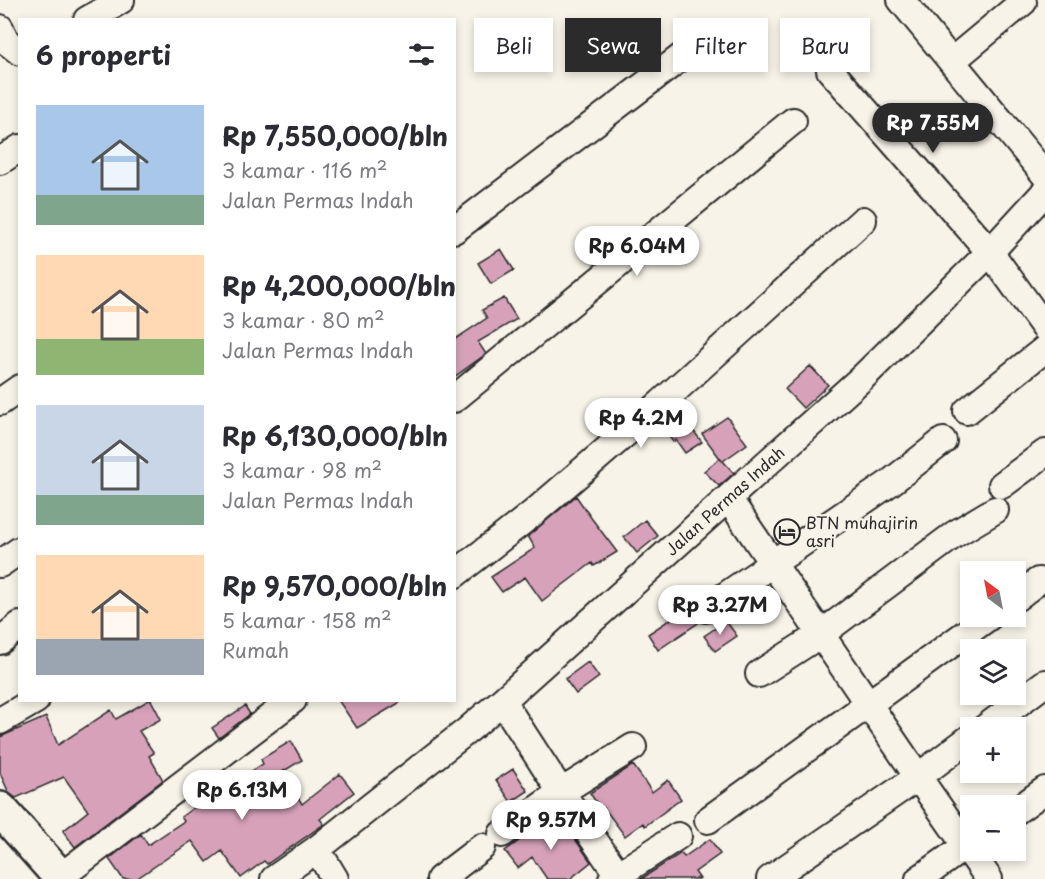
<!DOCTYPE html>
<html lang="id">
<meta charset="utf-8">
<style>
body{margin:0;font-family:"Playpen Sans",sans-serif;background:#f7f7f7;color:#2b2b33;height:100vh;display:flex;flex-direction:column;font-size:22px;white-space:nowrap}
*{box-sizing:border-box;margin:0}
p{font-size:20px;color:#7c7c81}
.icon{flex:none;width:33px;height:33px;fill:none;stroke:currentColor;stroke-width:2;stroke-linecap:round;stroke-linejoin:round}
.map{position:relative;flex:1;overflow:hidden}
.panel{position:absolute;left:18px;top:18px;width:438px;height:684px;display:flex;flex-direction:column;background:#fff;border-radius:0px;box-shadow:0 3px 9px #0003}
.panel>*{flex:none}
.top-card{position:absolute;left:474px;top:18px;width:480px;height:54px;display:flex;gap:12px}
.needle{width:39px;rotate:328deg}
.tools{position:absolute;left:960px;top:561px;display:grid;gap:12px}
.tools a{display:grid;place-items:center;width:66px;height:66px;border-radius:0px;background:#fff;box-shadow:0 3px 9px #0003;font-size:30px}
.price{position:absolute;translate:-50% -51px;padding:0 14px;border-radius:21px;background:#fff;color:#222;font-size:20px;line-height:39px;filter:drop-shadow(0 2px 3px #0008)}
.price::after{content:'';position:absolute;left:50%;top:36px;width:18px;height:14px;margin-left:-9px;background:inherit;clip-path:polygon(0 0,100% 0,50% 100%)}
.price.on{background:#2b2b2b;color:#fff}
ul{padding:0;list-style:none}
li{display:flex;align-items:center;gap:18px;height:150px;padding:0 18px}
li span{display:grid;place-items:center;flex:none;width:168px;height:120px;border-radius:0px;color:#555}
li>.icon{margin-inline-start:auto}
span .icon{width:72px;height:72px;fill:#fffc;stroke-width:1}
li b{font-size:26px}
h2{display:flex;justify-content:space-between;align-items:center;height:72px;padding:0 18px;font-size:26px}
.pill{padding:0 21px;border-radius:0px;background:#fff;box-shadow:0 3px 9px #0003;font-size:21px;line-height:54px}
.pill.on{background:#2b2b2b;color:#fff}
.map>svg:first-child{display:block}
</style>
<div class="map">
<svg width="1045" height="879" viewBox="0 0 1045 879">
<rect width="100%" height="100%" fill="#f7f3e8"/>
<filter id="ink" filterUnits="userSpaceOnUse"><feTurbulence type="fractalNoise" baseFrequency=".0167" numOctaves="2"/><feDisplacementMap in="SourceGraphic" scale="12" xChannelSelector="R" yChannelSelector="G"/><feConvolveMatrix kernelMatrix="1 2 1 2 8 2 1 2 1" color-interpolation-filters="sRGB"/></filter>
<g filter="url(#ink)">
<path fill="#d7a2b9" stroke="#2b2b2b" stroke-width="1.5" d="M501,249L514,270L491,284L478,263Z
M504,298L517,319L478,342L486,354L454,377V340L487,318L482,310Z
M810,366L828,385L803,408L785,389Z
M679,412L702,442L685,453L676,440L673,442L661,426Z
M727,417L747,444L723,461L734,473L719,486L704,471L720,458L722,461L702,434Z
M576,496L592,519L617,552L594,566L592,563L542,601L525,577L502,592L491,577L535,548L528,536Z
M645,520L658,536L637,553L624,537Z
M686,609L698,623L658,650L648,634Z
M726,621L737,636L715,651L704,636Z
M588,662L599,677L576,694L565,679Z
M149,700H151L161,719L139,731L154,753L149,756L163,780L75,847L63,831L88,811L64,777L16,798L9,793L0,773V737L46,717L58,745L111,710L116,719Z
M338,700H404L357,728Z
M245,706L250,714L219,738L212,728Z
M291,741L302,760L282,772L302,804L340,774L354,792L320,819L324,824L267,864L264,861L241,878L222,851L207,862L192,841L136,879H123L109,859L141,834L148,845L184,821L181,817L207,798L208,799L263,764L261,759Z
M633,765L652,792L668,780L681,799L645,826L643,823L625,836L604,808L601,810L590,793Z
M513,769L528,791L511,802L496,780Z
M555,815L573,836L591,862L570,879H547L532,857L518,868L505,851Z
M710,839L720,854L695,872L700,879H641L681,853L684,857Z"/>
<g fill="none" stroke-linecap="round" stroke-linejoin="round">
<g stroke="#2b2b2b" stroke-width="30">
<path id="street" d="M901,0L1045,175
M87,20L121,0
M0,28L6,41L20,52
M952,61L1023,2L1021,0
M830,70L990,252L1045,328
M0,161L20,148
M454,230L701,42
M454,399L793,121
M0,402L20,388
M967,411L1045,349
M1002,485L1045,453
M728,498L918,777L989,879
M0,564L20,550
M454,575L532,514L661,403L863,220
M1016,598L1038,581
M706,609L891,482L943,441
M0,641L20,625
M759,674L821,634L955,534L995,510
M502,701L561,792L621,879
M0,721L36,700
M985,728L1045,683
M1016,811L1045,790
M708,820L990,616
M502,834L561,792L633,747
M317,849L335,879
M60,877L293,700
M274,879L317,849L468,730L502,701L863,377L990,252L1045,192
M440,879L482,847
M612,879L678,836
M770,879L918,777L970,738
M919,879L970,843"/>
</g>
<g stroke="#2b2b2b" stroke-width="38">
<path id="secondary" d="M0,809L62,879"/>
</g>
<use href="#street" stroke="#f7f3e8" stroke-width="26"/>
<use href="#secondary" stroke="#f7f3e8" stroke-width="33"/>
</g>
</g>
<defs>
<g id="hotel-ring" transform="scale(1.35)"><circle r="9.5" fill="#f7f3e8" stroke="#2b2b2b" stroke-width="1.5"/><path d="M-6-4.5h1.5V1H6V5H4.5V3h-9V5H-6ZM-4 0a1.8 1.8 0 1 1 3.6 0ZM.5 0V-2.5h3Q6-2.5 6 0Z" fill="#2b2b2b"/></g>
</defs>
<g fill-rule="evenodd">
<use href="#hotel-ring" x="787" y="532"/>
</g>
<g text-anchor="middle" stroke-width="4.5" stroke-linejoin="round" paint-order="stroke">
<g font-size="16" fill="#2b2b2b" stroke="#f7f3e8">
<text transform="translate(725 501) rotate(-42)" y="6">Jalan Permas Indah</text>
</g>
<g font-size="16" fill="#2b2b2b" stroke="#f7f3e8" text-anchor="start">
<text x="806" y="529">BTN muhajirin<tspan x="806" dy="18">asri</tspan></text>
</g>
</g>
</svg>
<div class="tools">
<a><svg class="needle" viewBox="-14 -14 28 28"><path d="M0-13l5 13h-10z" fill="#e53935"/><path d="M0 13l5-13h-10z" fill="#7c7c81"/></svg></a>
<a><svg class="icon" aria-label="layers" viewBox="0 0 24 24"><path d="M12 4l9 5-9 5-9-5zM3 14l9 5 9-5"/></svg></a>
<a>+</a>
<a>−</a>
</div>
<b class="price on" style="left:933px;top:154px">Rp 7.55M</b>
<b class="price" style="left:637px;top:277px">Rp 6.04M</b>
<b class="price" style="left:641px;top:449px">Rp 4.2M</b>
<b class="price" style="left:720px;top:636px">Rp 3.27M</b>
<b class="price" style="left:242px;top:821px">Rp 6.13M</b>
<b class="price" style="left:551px;top:851px">Rp 9.57M</b>
<div class="top-card">
<a class="pill">Beli</a>
<a class="pill on">Sewa</a>
<a class="pill">Filter</a>
<a class="pill">Baru</a>
</div>
<section class="panel">
<h2>6 properti<svg class="icon" aria-label="filters" viewBox="0 0 24 24"><path d="M4 7h16M4 17h16"/><circle cx="9" cy="7" r="2"/><circle cx="15" cy="17" r="2"/></svg></h2>
<ul>
<li><span style="background:linear-gradient(#a9c7e8 75%,#7fa58c 0)"><svg class="icon" aria-label="home" viewBox="0 0 24 24"><path d="M3 11l9-7 9 7M6 9v11h12V9"/></svg></span><div><b>Rp 7,550,000/bln</b><p>3 kamar · 116 m²</p><p>Jalan Permas Indah</p></div></li>
<li><span style="background:linear-gradient(#ffd9b3 70%,#8fb573 0)"><svg class="icon" aria-label="home" viewBox="0 0 24 24"><path d="M3 11l9-7 9 7M6 9v11h12V9"/></svg></span><div><b>Rp 4,200,000/bln</b><p>3 kamar · 80 m²</p><p>Jalan Permas Indah</p></div></li>
<li><span style="background:linear-gradient(#c9d6e8 75%,#7fa58c 0)"><svg class="icon" aria-label="home" viewBox="0 0 24 24"><path d="M3 11l9-7 9 7M6 9v11h12V9"/></svg></span><div><b>Rp 6,130,000/bln</b><p>3 kamar · 98 m²</p><p>Jalan Permas Indah</p></div></li>
<li><span style="background:linear-gradient(#ffd9b3 70%,#9aa5b1 0)"><svg class="icon" aria-label="home" viewBox="0 0 24 24"><path d="M3 11l9-7 9 7M6 9v11h12V9"/></svg></span><div><b>Rp 9,570,000/bln</b><p>5 kamar · 158 m²</p><p>Rumah</p></div></li>
</ul>
</section>
</div>
